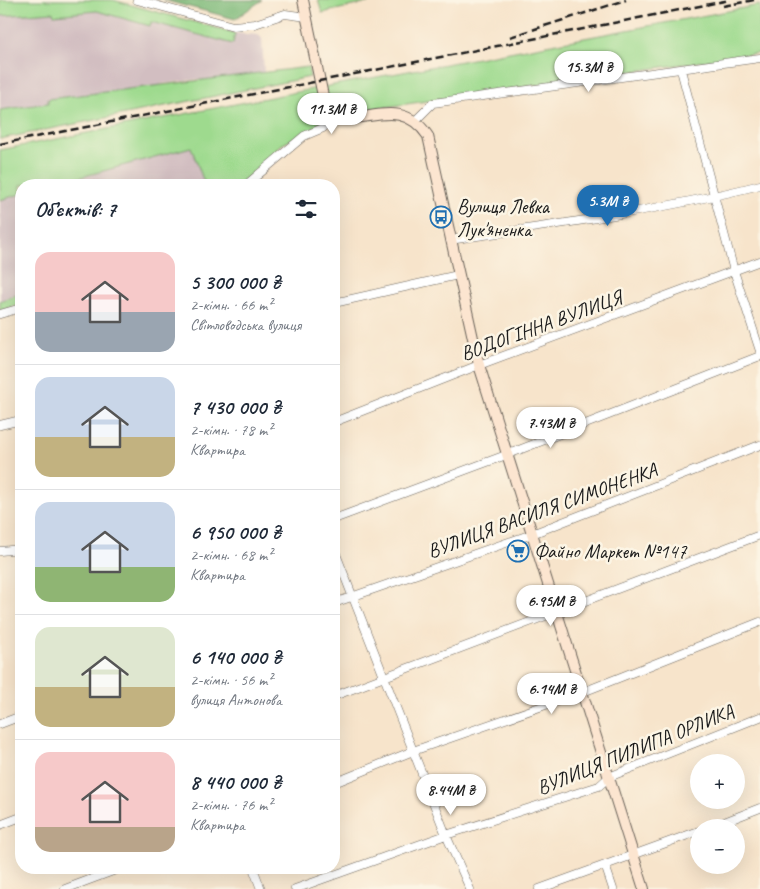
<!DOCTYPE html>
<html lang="uk">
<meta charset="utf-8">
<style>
body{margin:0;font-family:Caveat,sans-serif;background:#f6f6f7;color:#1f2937;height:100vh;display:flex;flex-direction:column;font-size:19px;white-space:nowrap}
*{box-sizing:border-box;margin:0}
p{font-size:16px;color:#747a83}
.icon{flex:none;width:28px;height:28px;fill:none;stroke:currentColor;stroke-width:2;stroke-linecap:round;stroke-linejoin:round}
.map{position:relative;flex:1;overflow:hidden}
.panel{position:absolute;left:15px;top:179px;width:325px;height:695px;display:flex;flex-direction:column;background:#fff;border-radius:20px;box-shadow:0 5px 20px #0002}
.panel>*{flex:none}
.buttons{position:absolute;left:690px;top:754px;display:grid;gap:10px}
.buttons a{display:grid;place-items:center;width:55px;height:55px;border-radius:50%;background:#fff;box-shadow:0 5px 20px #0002;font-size:25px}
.price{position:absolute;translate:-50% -42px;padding:0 11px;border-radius:18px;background:#fff;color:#222;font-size:16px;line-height:32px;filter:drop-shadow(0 1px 2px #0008)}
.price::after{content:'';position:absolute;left:50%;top:30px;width:15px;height:11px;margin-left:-8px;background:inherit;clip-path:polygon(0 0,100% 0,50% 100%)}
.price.active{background:#1f6fb2;color:#fff}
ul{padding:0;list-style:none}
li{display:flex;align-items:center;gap:15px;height:125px;padding:0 20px}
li+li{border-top:1px solid #e0e1e3}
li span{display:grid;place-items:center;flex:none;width:140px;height:100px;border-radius:15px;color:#555}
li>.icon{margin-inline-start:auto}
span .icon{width:60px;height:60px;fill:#fffc;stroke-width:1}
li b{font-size:21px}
h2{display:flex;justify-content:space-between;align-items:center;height:60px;padding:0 20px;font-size:21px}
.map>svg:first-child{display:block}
</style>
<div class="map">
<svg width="760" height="889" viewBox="0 0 760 889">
<rect width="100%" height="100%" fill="#fcf5e5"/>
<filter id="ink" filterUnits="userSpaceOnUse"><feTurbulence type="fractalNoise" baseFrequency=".02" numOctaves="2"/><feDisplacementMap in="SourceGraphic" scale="10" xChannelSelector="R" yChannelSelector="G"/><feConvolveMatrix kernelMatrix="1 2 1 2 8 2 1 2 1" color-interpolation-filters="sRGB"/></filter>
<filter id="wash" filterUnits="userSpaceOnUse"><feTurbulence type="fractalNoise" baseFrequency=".0096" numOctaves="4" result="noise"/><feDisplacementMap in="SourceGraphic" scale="20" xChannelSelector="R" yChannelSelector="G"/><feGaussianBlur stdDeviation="1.12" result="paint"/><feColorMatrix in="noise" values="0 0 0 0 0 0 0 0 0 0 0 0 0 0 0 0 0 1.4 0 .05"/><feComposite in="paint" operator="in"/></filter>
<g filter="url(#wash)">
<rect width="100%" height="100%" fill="#f7e4cb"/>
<path fill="#d2bec1" d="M97,11L150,26L151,22L233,44L235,33L259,35L262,38L264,73L199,81V79L161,84V86L48,99V103L0,110V16L53,12L54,15Z
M191,147L205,185H52Z
M21,194V293L0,301V200Z"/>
<path fill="#9eda8e" stroke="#5d7b55" d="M0,0H113L235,33L233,44L151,22L150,26L97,11L54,15L53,12L0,16Z
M318,0H380L322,13Z
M760,5V53L351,112L335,106L322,108L323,115L318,126L281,145L240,185H205L191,147L52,185H21V194L0,200V150L302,91Z
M308,67L310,77L0,139V110L48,103V99Z
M21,293V304L0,311V301Z"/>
<path fill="#7eba79" stroke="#4d6b4a" d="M163,0H262L235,19Z"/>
</g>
<g filter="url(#ink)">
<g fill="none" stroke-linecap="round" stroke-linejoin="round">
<g stroke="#696259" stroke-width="9">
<path id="street" d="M137,0L233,26L255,24L285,14L307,17
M681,70L734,271L760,351
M415,121L433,103L760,58
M246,185L304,136L323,128L327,121L329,109
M450,240C554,225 658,211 760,185
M334,303L458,275
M0,314L21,308
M334,422L479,365L760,261
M0,425L21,420
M334,519L506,455L760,356
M334,549L446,835L470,889
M0,551L21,549
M334,603L532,534L760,445
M334,696L760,535
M0,724L21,716
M334,783L413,751L583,692L760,622
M0,825L21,817
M709,828L760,808
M605,865L613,889
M253,868L261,889
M65,889L121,868
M295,889L446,835L599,786L609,777L760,717
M539,889L699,831"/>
</g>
<g stroke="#696259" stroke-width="12">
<path id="secondary" d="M303,0L323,96C341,149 393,83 428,136L479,365L644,889"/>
</g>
<use href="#street" stroke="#fff" stroke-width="8"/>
<use href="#secondary" stroke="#fce5d0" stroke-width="10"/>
<path stroke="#1c1c1c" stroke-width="2.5" stroke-dasharray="8 4" stroke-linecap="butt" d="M723,6L754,0
M510,37L626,0
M0,144L730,0"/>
</g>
</g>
<defs>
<g id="bus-ring" transform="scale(1.125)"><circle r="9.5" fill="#fcf5e5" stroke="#1f6fb2" stroke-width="1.5"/><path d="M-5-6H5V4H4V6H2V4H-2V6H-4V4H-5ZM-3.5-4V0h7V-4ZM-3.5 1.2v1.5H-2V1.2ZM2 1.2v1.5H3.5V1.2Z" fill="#1f6fb2"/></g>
<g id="supermarket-ring" transform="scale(1.125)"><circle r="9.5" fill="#fcf5e5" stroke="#1f6fb2" stroke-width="1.5"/><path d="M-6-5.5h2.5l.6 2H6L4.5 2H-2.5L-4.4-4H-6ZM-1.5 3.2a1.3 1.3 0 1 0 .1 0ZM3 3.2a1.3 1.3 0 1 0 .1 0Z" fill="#1f6fb2"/></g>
</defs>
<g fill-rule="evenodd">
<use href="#bus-ring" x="441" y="217"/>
<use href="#supermarket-ring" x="518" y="551"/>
</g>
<g text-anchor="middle" stroke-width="5" stroke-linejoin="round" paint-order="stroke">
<g font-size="20" fill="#1c1c1c" stroke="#fcf5e5" text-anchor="start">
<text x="457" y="213">Вулиця Левка<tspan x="457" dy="23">Лук'яненка</tspan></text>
<text x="534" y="558">Файно Маркет №147</text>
</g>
<g font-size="20" fill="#1c1c1c" stroke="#fcf5e5">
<text transform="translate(541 325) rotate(-20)" y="7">ВОДОГІННА ВУЛИЦЯ</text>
<text transform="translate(542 510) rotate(-20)" y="7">ВУЛИЦЯ ВАСИЛЯ СИМОНЕНКА</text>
<text transform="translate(635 749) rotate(-22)" y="7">ВУЛИЦЯ ПИЛИПА ОРЛИКА</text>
</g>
</g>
</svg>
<div class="buttons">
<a>+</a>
<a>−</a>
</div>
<b class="price" style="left:589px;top:93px">15.3M ₴</b>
<b class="price" style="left:332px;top:135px">11.3M ₴</b>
<b class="price active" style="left:608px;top:227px">5.3M ₴</b>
<b class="price" style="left:551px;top:449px">7.43M ₴</b>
<b class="price" style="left:551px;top:627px">6.95M ₴</b>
<b class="price" style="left:552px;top:715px">6.14M ₴</b>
<b class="price" style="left:451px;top:816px">8.44M ₴</b>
<section class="panel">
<h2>Об’єктів: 7<svg class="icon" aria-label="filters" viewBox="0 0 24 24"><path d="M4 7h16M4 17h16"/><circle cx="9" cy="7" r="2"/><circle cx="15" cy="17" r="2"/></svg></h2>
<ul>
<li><span style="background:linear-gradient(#f6c9c9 60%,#9aa5b1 0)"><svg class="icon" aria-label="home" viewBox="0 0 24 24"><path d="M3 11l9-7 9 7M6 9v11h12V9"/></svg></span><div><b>5 300 000 ₴</b><p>2-кімн. · 66 m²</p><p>Світловодська вулиця</p></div></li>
<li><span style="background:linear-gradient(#c9d6e8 60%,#c2b280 0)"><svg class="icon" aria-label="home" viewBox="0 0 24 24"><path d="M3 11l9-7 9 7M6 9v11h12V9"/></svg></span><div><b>7 430 000 ₴</b><p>2-кімн. · 78 m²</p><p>Квартира</p></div></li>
<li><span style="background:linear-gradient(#c9d6e8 65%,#8fb573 0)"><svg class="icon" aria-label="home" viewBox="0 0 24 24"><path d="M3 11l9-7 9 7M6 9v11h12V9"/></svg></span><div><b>6 950 000 ₴</b><p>2-кімн. · 68 m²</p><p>Квартира</p></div></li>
<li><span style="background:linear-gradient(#dfe7d0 60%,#c2b280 0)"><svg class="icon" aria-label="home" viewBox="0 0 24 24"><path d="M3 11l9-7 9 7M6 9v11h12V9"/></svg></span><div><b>6 140 000 ₴</b><p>2-кімн. · 56 m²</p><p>вулиця Антонова</p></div></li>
<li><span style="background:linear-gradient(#f6c9c9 75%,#b9a48a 0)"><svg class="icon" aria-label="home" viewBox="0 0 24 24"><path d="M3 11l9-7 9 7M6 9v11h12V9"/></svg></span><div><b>8 440 000 ₴</b><p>2-кімн. · 76 m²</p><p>Квартира</p></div></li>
</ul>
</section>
</div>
